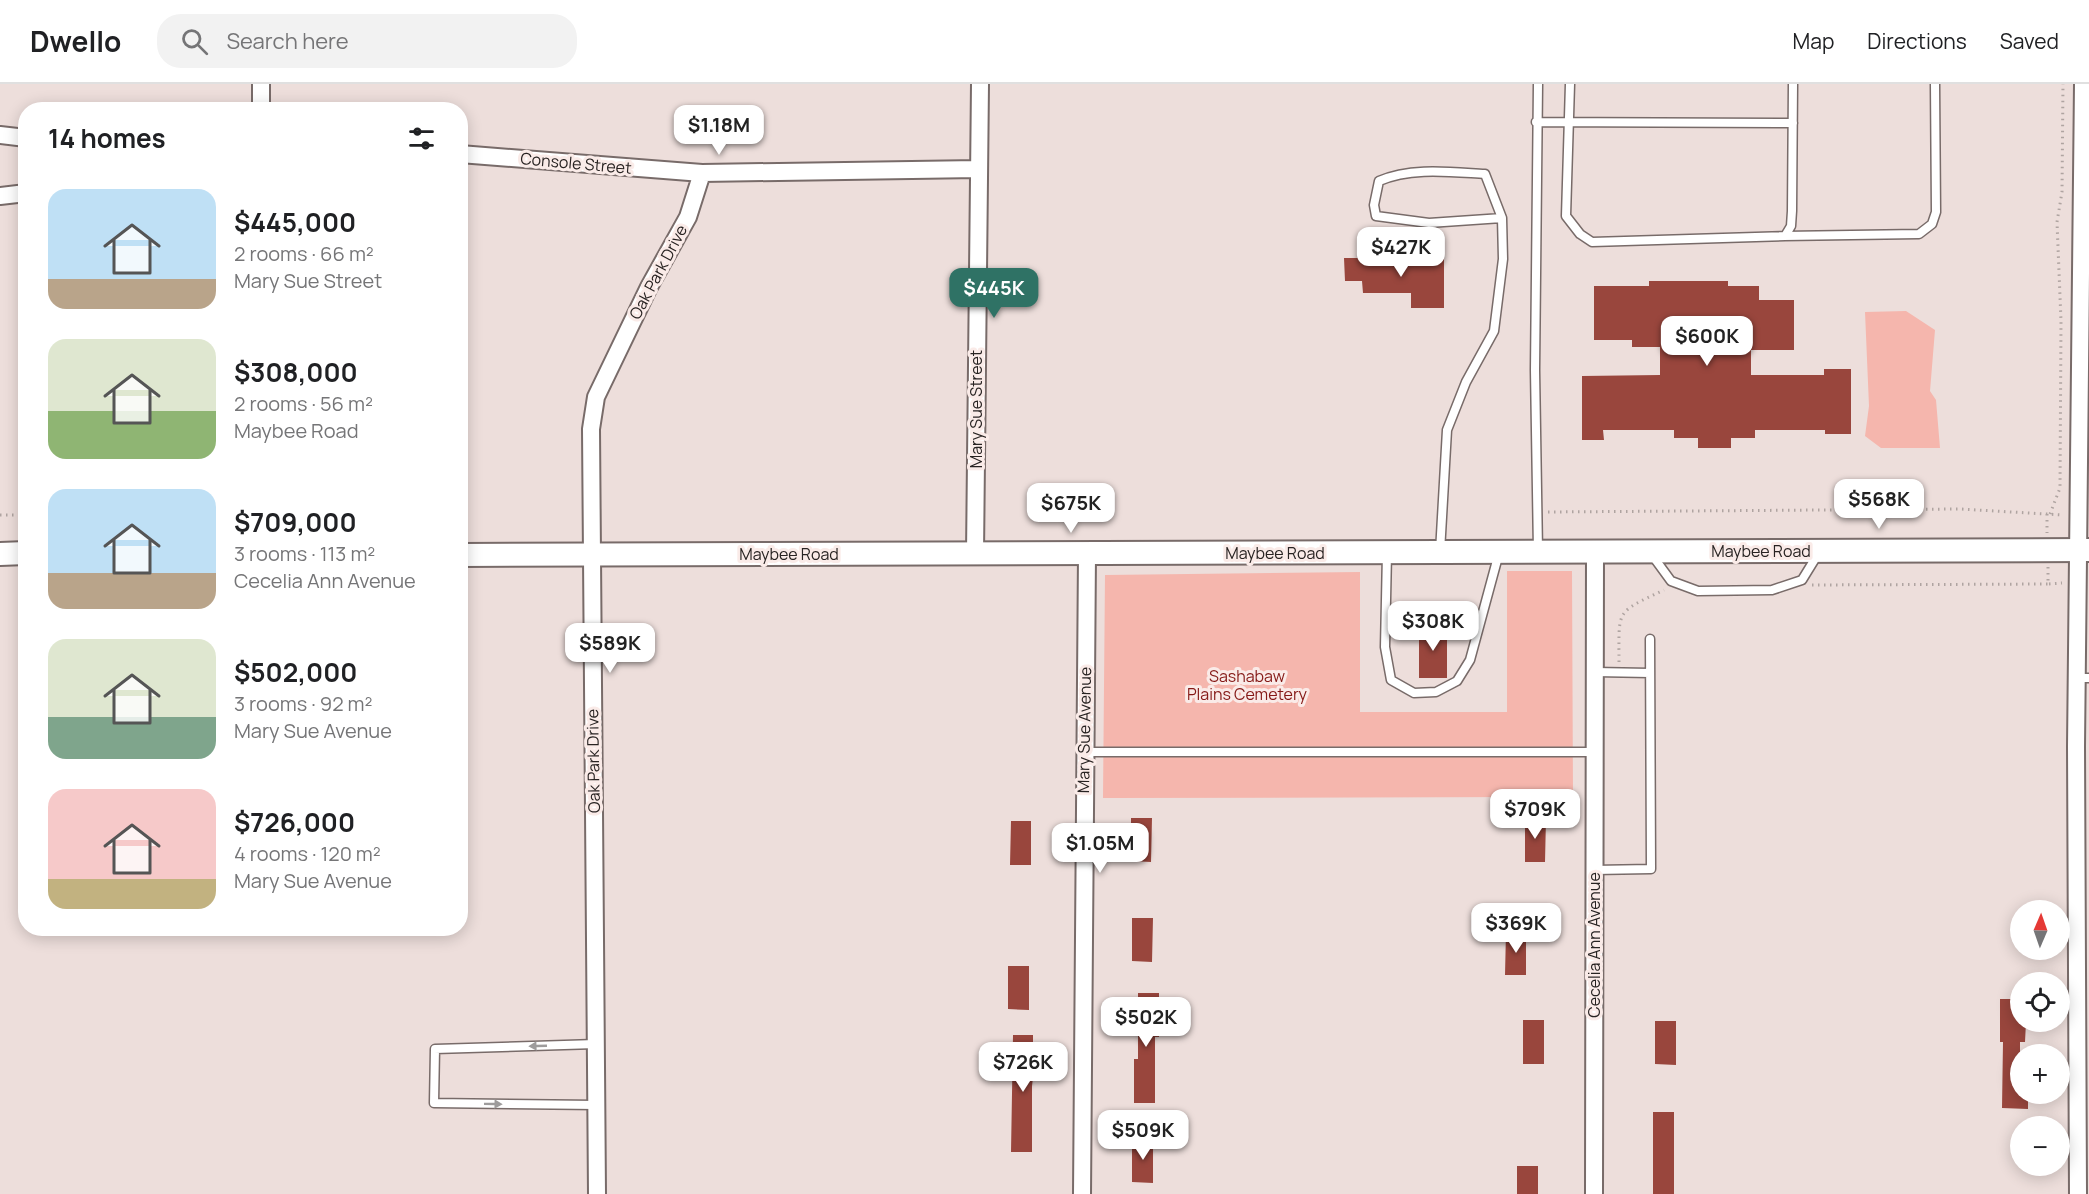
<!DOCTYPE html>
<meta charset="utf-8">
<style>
body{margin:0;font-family:Manrope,sans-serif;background:#f2f2f2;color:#202124;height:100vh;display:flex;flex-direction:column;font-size:22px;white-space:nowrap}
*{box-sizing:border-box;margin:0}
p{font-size:20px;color:#757577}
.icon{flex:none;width:33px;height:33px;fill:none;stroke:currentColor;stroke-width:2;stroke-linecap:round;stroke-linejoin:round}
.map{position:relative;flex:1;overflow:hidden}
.details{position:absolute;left:18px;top:18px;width:450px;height:834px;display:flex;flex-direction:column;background:#fff;border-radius:24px;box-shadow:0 3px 15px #0003}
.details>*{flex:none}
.needle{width:39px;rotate:2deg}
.buttons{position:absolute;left:2010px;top:816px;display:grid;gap:12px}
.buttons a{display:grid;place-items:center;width:60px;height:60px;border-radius:50%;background:#fff;box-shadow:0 3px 15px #0003;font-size:30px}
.price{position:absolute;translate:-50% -51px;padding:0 14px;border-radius:12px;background:#fff;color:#222;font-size:20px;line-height:39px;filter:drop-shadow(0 2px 3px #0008)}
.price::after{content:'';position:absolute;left:50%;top:36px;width:18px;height:14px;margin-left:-9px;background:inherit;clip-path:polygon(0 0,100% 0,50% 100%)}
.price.on{background:#2f7265;color:#fff}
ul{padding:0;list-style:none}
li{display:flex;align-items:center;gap:18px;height:150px;padding:0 30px}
li span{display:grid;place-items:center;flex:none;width:168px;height:120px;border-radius:18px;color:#555}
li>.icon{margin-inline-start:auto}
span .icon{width:72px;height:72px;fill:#fffc;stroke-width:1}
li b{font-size:26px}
h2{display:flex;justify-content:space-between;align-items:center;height:72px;padding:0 30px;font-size:26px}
header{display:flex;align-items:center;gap:36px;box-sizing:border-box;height:84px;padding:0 30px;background:#fff;border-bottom:2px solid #e0e0e0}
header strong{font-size:28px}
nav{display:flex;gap:33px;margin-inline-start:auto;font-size:21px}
.search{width:420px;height:54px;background:#f2f2f2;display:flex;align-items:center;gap:15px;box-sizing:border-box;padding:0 21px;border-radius:24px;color:#757577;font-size:22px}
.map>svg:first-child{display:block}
</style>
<header>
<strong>Dwello</strong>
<div class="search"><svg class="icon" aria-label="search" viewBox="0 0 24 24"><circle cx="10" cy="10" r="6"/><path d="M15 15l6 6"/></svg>Search here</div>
<nav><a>Map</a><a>Directions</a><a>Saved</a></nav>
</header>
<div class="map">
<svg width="2089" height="1110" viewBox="0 0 2089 1110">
<rect width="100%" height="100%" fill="#eddedb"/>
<path fill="#f5b6ad" d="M1906,227L1935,246L1930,307L1936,316L1940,364H1881L1865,352L1869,322L1865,228Z
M1507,487H1572L1573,713L1103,714L1105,491L1360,488V628H1507Z"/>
<path fill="#99463d" d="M1344,174H1444V224H1411V209H1363L1362,197H1345Z
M1649,197H1728V202H1759V216H1794V266H1751V291H1824V285H1851V350H1825V346H1755V354H1731V364H1698V354H1674V346H1603L1604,356H1582V292L1660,291V263H1632V256H1594V202H1649Z
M1419,543H1447V594H1419Z
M1131,734H1152L1151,778L1131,777Z
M1525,734H1546L1545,778H1525Z
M1011,737H1031V781H1010Z
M1132,834H1153L1152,878L1132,877Z
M1506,848H1526V891H1505Z
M1008,882H1029V926L1008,925Z
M1138,909H1159V953H1155V1019H1134V975H1138Z
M2000,915H2020V938H2026L2025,958H2020V1010H2028V1025L2002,1024L2003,958H2000Z
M1523,936H1544V980H1523Z
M1655,937H1676V981L1655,980Z
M1013,951H1033V959H1037L1032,1002V1068H1011Z
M1653,1028H1674V1110H1653Z
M1132,1055H1153V1099L1132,1098Z
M1517,1082H1538V1110H1517Z"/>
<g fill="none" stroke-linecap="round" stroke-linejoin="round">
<g stroke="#786b69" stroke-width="11">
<path id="service" d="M1538,0L1535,286L1538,467
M1570,0L1566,132L1580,150L1592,158L1785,152L1791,142L1792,127L1793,0
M1536,38L1793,39
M1784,152L1919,150L1932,140L1936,128L1935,0
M1440,468L1447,346L1466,298L1494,247L1503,175L1502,134L1485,90C1450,88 1411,83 1379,97L1374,121L1376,132L1429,139L1502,134
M1387,469L1385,563L1391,596L1414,609L1436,608L1457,597L1470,576L1499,469
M1652,471L1671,497L1698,507L1772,506L1802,496L1818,470
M1595,588L1650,589
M2077,594H2089
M1085,668H1595
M1594,786L1651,785L1650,555
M596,960L435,965L434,1019L597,1021"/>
</g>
<g stroke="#786b69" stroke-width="20">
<path id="minor" d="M261,26V0
M0,51L26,54
M460,70L702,89L978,85
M0,112L26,109
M975,470L980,0
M597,1110L591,345L596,313L649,203L688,133L702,89
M1082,1110L1087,470
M1594,1110L1595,468
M2078,1110L2076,662L2083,0"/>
</g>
<g stroke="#786b69" stroke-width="26">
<path id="secondary" d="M0,470L26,469
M460,471L2089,466"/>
</g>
<path stroke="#afa4a1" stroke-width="3" stroke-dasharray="1.5 4.5" stroke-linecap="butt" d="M1548,428L1960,425L2063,431
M2047,430V449
M2050,430L2060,404L2061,237L2057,138L2062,108L2063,0
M0,431H26
M2048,483V500L2062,499
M1812,501L2048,500
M1619,578C1619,525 1615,529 1664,506"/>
<use href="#service" stroke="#fff" stroke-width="8"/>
<use href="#minor" stroke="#fff" stroke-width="16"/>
<use href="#secondary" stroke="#fff" stroke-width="22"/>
</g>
<defs><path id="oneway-solid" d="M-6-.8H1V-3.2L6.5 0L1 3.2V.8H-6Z" transform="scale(1.5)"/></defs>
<g fill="#9e9c9c">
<use href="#oneway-solid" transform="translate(538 962) rotate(178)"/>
<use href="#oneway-solid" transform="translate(493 1020) rotate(1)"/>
</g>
<g text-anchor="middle" stroke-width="6" stroke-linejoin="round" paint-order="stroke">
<g font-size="16" fill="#282322" stroke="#faebe8">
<text transform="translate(576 79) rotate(5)" y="6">Console Street</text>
<text transform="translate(658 188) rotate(-62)" y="6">Oak Park Drive</text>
<text transform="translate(976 325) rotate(-90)" y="6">Mary Sue Street</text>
<text x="1761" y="473">Maybee Road</text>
<text x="1275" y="475">Maybee Road</text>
<text x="789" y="476">Maybee Road</text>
<text transform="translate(1084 646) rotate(-89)" y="6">Mary Sue Avenue</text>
<text transform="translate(593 677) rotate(-91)" y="6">Oak Park Drive</text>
<text transform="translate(1594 861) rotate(-90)" y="6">Cecelia Ann Avenue</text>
</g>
<g font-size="16" fill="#851916" stroke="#faebe8">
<text x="1247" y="598">Sashabaw<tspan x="1247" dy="18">Plains Cemetery</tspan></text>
</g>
</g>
</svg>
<div class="buttons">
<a><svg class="needle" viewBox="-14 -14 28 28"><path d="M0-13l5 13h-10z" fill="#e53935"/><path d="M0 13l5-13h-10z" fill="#757577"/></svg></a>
<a><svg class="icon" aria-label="locate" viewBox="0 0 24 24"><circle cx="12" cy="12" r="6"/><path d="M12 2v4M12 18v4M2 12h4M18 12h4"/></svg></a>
<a>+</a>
<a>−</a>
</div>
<b class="price" style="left:719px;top:72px">$1.18M</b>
<b class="price" style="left:1401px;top:194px">$427K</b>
<b class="price on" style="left:994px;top:235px">$445K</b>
<b class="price" style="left:1707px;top:283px">$600K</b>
<b class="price" style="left:1879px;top:446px">$568K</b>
<b class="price" style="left:1071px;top:450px">$675K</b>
<b class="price" style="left:1433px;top:568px">$308K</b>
<b class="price" style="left:610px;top:590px">$589K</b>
<b class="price" style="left:1535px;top:756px">$709K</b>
<b class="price" style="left:1100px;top:790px">$1.05M</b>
<b class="price" style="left:1516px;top:870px">$369K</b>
<b class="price" style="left:1146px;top:964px">$502K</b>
<b class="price" style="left:1023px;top:1009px">$726K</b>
<b class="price" style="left:1143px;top:1077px">$509K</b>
<section class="details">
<h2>14 homes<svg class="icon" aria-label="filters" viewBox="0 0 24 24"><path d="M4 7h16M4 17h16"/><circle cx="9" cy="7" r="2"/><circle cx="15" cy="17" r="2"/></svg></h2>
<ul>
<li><span style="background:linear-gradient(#bfe0f5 75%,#b9a48a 0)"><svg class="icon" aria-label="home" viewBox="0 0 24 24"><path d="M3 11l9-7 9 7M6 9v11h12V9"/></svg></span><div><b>$445,000</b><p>2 rooms · 66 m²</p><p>Mary Sue Street</p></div></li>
<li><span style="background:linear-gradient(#dfe7d0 60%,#8fb573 0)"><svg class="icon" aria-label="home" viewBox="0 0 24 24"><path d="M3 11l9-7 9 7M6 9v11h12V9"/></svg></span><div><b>$308,000</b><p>2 rooms · 56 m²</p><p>Maybee Road</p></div></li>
<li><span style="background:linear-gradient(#bfe0f5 70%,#b9a48a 0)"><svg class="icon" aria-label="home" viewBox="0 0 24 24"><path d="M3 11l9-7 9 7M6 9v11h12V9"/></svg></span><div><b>$709,000</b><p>3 rooms · 113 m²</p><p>Cecelia Ann Avenue</p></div></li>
<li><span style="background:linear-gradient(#dfe7d0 65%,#7fa58c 0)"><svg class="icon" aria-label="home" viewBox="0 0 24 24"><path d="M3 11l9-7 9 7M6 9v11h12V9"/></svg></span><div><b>$502,000</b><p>3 rooms · 92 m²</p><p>Mary Sue Avenue</p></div></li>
<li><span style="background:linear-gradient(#f6c9c9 75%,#c2b280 0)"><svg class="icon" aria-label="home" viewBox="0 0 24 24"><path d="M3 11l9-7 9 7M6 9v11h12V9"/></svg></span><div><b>$726,000</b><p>4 rooms · 120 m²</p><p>Mary Sue Avenue</p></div></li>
</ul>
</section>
</div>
